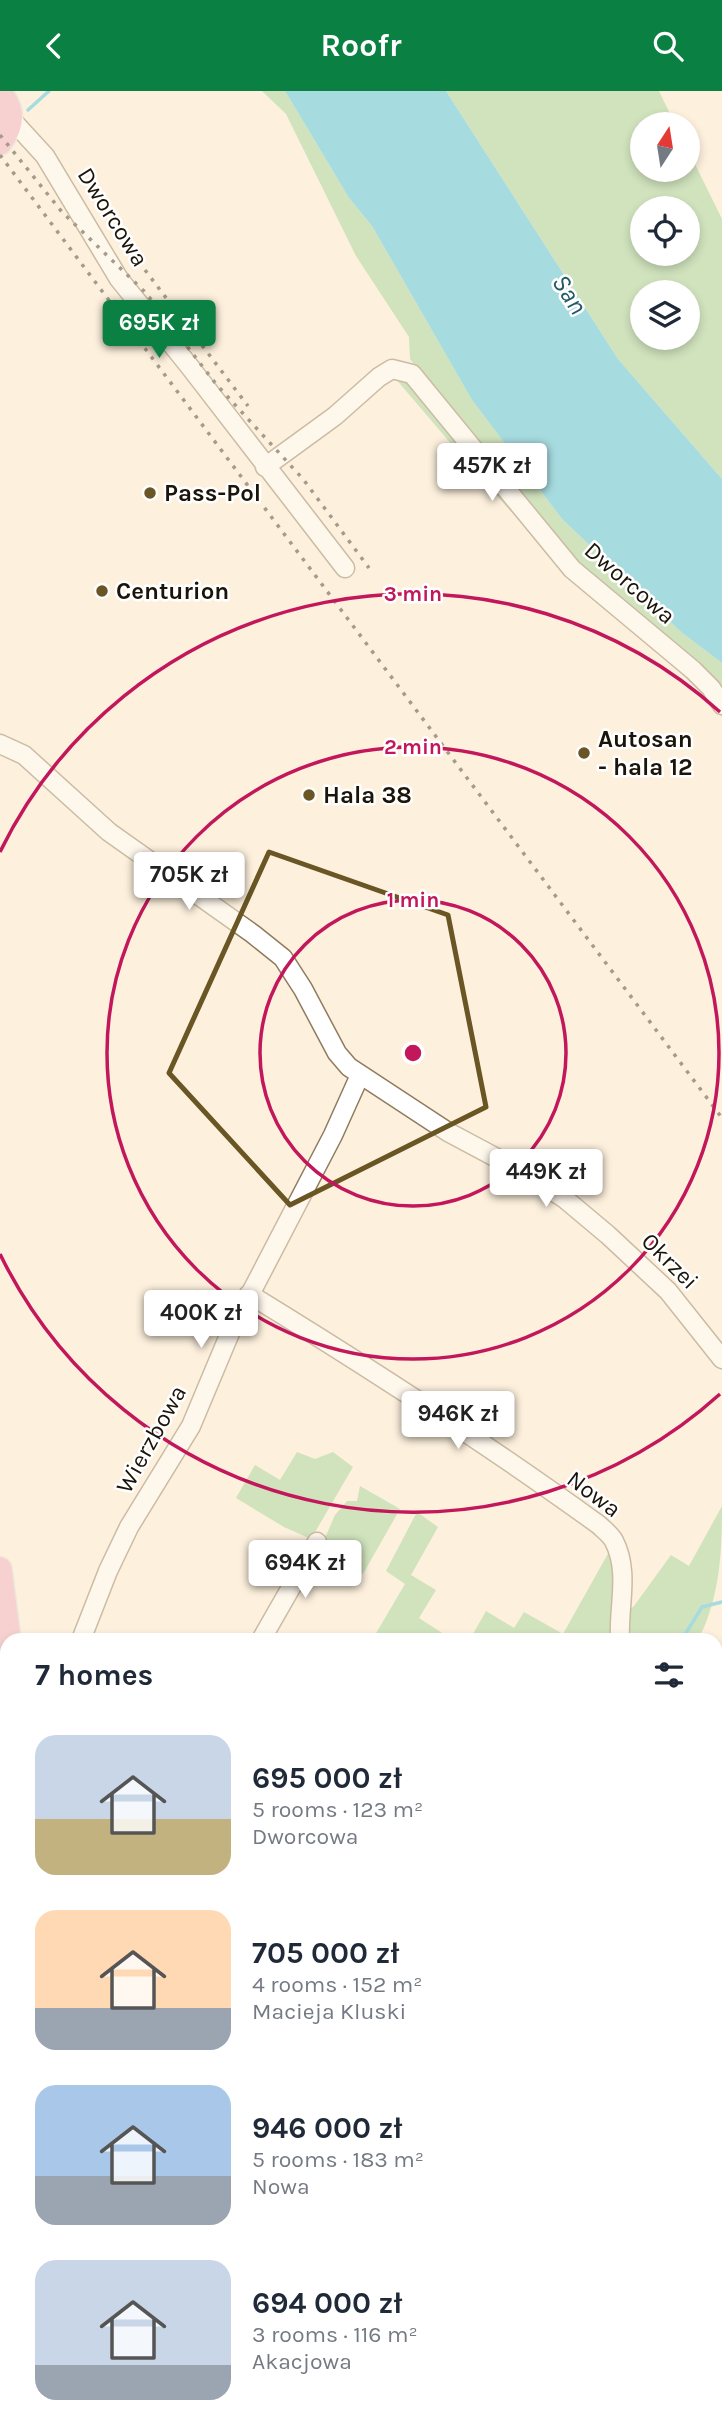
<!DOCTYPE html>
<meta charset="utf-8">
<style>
body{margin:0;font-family:Karla,sans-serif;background:#f2f2f3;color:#1f2937;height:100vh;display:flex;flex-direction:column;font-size:26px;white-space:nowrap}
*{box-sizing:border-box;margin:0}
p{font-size:23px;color:#747a83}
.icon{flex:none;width:38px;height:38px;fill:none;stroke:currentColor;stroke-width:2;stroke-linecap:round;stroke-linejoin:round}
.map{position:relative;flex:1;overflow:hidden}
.sheet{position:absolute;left:0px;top:1542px;width:723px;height:800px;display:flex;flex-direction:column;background:#fff;border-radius:21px 21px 0 0;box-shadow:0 4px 10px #0003}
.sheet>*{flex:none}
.needle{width:46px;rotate:12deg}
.fabs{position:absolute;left:630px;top:21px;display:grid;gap:14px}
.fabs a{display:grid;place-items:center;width:70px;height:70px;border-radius:50%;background:#fff;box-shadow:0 4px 10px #0003;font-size:35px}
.price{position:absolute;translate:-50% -60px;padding:0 16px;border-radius:7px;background:#fff;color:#222;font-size:23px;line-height:46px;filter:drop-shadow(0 2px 4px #0008)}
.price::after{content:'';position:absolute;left:50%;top:42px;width:21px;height:16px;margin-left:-10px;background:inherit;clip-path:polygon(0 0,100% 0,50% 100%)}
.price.selected{background:#0b8043;color:#fff}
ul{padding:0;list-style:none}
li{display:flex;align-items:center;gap:21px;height:175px;padding:0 35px}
li span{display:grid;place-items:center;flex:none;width:196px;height:140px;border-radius:21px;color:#555}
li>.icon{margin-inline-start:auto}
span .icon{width:84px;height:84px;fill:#fffc;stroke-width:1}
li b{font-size:30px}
h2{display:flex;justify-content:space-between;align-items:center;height:84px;padding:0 35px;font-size:30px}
header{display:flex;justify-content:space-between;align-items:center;height:91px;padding:0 35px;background:#0b8043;color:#fff;font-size:32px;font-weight:700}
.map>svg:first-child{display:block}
</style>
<header><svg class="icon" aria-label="back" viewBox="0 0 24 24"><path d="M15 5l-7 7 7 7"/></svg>Roofr<svg class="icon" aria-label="search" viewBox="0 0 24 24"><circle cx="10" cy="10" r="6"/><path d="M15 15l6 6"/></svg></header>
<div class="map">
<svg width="722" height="2341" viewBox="0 0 722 2341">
<rect width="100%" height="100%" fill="#fdf0dd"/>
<path fill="#99d298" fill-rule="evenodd" d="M262,0H285L349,107L372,135L472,309L562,428L681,541L722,572V626L700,599L574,489L482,389L395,287L433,297L410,268L409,246L356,165L286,23Z
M446,0H659L675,33H642V79H688V59L722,128V388L618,268ZM642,117H688V163H642ZM642,201H688V247H642Z
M297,1361L315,1368L333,1361L353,1376L311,1448L284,1436L236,1407L255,1374L280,1389Z
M360,1395L400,1418L363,1483L326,1461L332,1453L325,1447L335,1424L347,1410H357Z
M722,1415C722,1461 720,1507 698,1549H632L626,1522L634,1515L671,1464L689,1475Z
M417,1421L438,1436L411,1484L436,1499L419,1527L453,1549H382L375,1544L405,1493L386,1480Z
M610,1459L616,1473L612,1549H516L510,1545L508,1549H481L473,1543L486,1520L514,1537L524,1521L563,1543Z
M722,1761V2341H367L371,2334H716V1889L718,1887L716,1885V1769Z
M7,1788V1909L0,1919V1798Z
M7,1968V2127L0,2123V1969Z
M7,2150V2334L31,2335L27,2341H0V2160Z
M183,2335V2334L300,2335L296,2341H170V2339Z"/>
<path fill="#3cc2e4" d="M285,0H446L618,268L722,388V572L681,541L562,428L472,309L372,135L349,107Z"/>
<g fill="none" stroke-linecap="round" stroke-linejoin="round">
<path stroke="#3cc2e4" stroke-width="3.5" d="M28,19L49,0
M688,1549L686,1542L702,1516L722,1511
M716,1620L722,1624
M716,2149L722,2129
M658,2341L659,2334"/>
<g stroke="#8f7b5e" stroke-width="21">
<path id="minor" d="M12,29L45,65L119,188L190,276L345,477
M265,376L335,325L379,286L392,278L412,283L572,478L693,579L711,597L722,614
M0,653L24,664L109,741L253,843L283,867L303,898L337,962L349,976L448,1041L523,1081L565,1108L608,1144L668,1200L722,1268
M249,1203C368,1276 486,1352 599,1434C604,1439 611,1444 614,1450C630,1481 618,1516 620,1549
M81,1549L108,1480L129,1436L191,1335L230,1242L333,1044L360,984
M261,1549L317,1451"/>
</g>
<g stroke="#dbd9d7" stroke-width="26">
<path id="major" d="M0,1C14,20 14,33 0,52
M0,1478L9,1549
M157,2341V2334"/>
</g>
<use href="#minor" stroke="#fff" stroke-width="18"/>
<use href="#major" stroke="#edacc2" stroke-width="23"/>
<path stroke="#3c3427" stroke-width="3.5" stroke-dasharray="3.5 7" stroke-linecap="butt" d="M0,44L62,121L146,202L216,293L303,388L369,477
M0,64L722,1027
M145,179L248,315"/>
</g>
<path d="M0 0H722V2341H0ZM269,761L448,824L486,1016L290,1114L169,982Z" fill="#fdf0dd" fill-opacity=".55" fill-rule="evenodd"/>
<path fill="none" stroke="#695624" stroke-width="5" stroke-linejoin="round" d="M269,761L448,824L486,1016L290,1114L169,982Z"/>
<g fill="none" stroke="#c2185b" stroke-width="3.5">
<circle cx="413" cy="962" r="153"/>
<circle cx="413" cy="962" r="306"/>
<path d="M720 1303A459 459 0 0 1 0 1163M0 761A459 459 0 0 1 720 621"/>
</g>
<g fill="#695624" stroke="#fff" stroke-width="2.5">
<circle cx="150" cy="402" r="7"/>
<circle cx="102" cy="500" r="7"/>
<circle cx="584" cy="662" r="7"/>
<circle cx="309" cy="704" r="7"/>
</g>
<g text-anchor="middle" stroke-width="5" stroke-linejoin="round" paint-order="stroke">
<g font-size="24" fill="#1b1408" stroke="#fff">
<text transform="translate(113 126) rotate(58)" y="8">Dworcowa</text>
<text transform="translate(630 492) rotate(41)" y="8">Dworcowa</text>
<text transform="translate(670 1170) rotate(45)" y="8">Okrzei</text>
<text transform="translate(151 1348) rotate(-61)" y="8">Wierzbowa</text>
<text transform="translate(594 1403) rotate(37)" y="8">Nowa</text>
</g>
<g font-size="24" font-weight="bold" fill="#1b1408" stroke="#fff" text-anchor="start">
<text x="164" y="410">Pass-Pol</text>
<text x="116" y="508">Centurion</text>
<text x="598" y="656">Autosan<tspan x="598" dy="28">- hala 12</tspan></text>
<text x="323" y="712">Hala 38</text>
</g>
<g font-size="26" font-style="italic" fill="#245a68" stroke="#fff">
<text transform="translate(570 203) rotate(57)" y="9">San</text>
</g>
</g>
<circle cx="413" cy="962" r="10" fill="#c2185b" stroke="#fff" stroke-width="3.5"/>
<g font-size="21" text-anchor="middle" font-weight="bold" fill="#c2185b" stroke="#fff" stroke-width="5" stroke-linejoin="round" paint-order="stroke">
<text x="413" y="510">3 min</text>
<text x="413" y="663">2 min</text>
<text x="413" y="816">1 min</text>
</g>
</svg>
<div class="fabs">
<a><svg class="needle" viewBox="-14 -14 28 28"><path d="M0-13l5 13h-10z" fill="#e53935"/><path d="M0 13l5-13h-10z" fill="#747a83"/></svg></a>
<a><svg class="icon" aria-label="locate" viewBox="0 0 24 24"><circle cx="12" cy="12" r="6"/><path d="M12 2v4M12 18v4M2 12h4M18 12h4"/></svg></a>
<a><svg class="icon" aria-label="layers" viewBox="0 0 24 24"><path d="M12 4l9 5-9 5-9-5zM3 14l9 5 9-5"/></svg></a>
</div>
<b class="price selected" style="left:159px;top:269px">695K zł</b>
<b class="price" style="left:492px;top:412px">457K zł</b>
<b class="price" style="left:189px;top:821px">705K zł</b>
<b class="price" style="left:546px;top:1118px">449K zł</b>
<b class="price" style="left:201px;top:1259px">400K zł</b>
<b class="price" style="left:458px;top:1360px">946K zł</b>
<b class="price" style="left:305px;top:1509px">694K zł</b>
<section class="sheet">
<h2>7 homes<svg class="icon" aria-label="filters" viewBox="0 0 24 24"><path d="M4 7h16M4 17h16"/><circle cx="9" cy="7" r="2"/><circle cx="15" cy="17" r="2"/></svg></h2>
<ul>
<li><span style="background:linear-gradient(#c9d6e8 60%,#c2b280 0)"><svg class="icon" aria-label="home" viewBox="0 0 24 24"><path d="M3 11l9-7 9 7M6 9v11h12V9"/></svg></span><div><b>695 000 zł</b><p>5 rooms · 123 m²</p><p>Dworcowa</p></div></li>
<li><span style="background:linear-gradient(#ffd9b3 70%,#9aa5b1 0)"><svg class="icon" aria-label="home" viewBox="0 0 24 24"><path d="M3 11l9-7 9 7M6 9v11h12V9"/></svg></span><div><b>705 000 zł</b><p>4 rooms · 152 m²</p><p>Macieja Kluski</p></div></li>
<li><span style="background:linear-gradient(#a9c7e8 65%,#9aa5b1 0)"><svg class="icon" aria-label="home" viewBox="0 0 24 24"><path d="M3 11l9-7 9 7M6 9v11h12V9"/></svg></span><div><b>946 000 zł</b><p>5 rooms · 183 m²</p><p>Nowa</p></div></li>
<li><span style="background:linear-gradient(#c9d6e8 75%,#9aa5b1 0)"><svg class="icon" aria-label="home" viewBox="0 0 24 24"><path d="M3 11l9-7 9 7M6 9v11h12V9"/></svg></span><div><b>694 000 zł</b><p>3 rooms · 116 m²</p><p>Akacjowa</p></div></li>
</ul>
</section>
</div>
